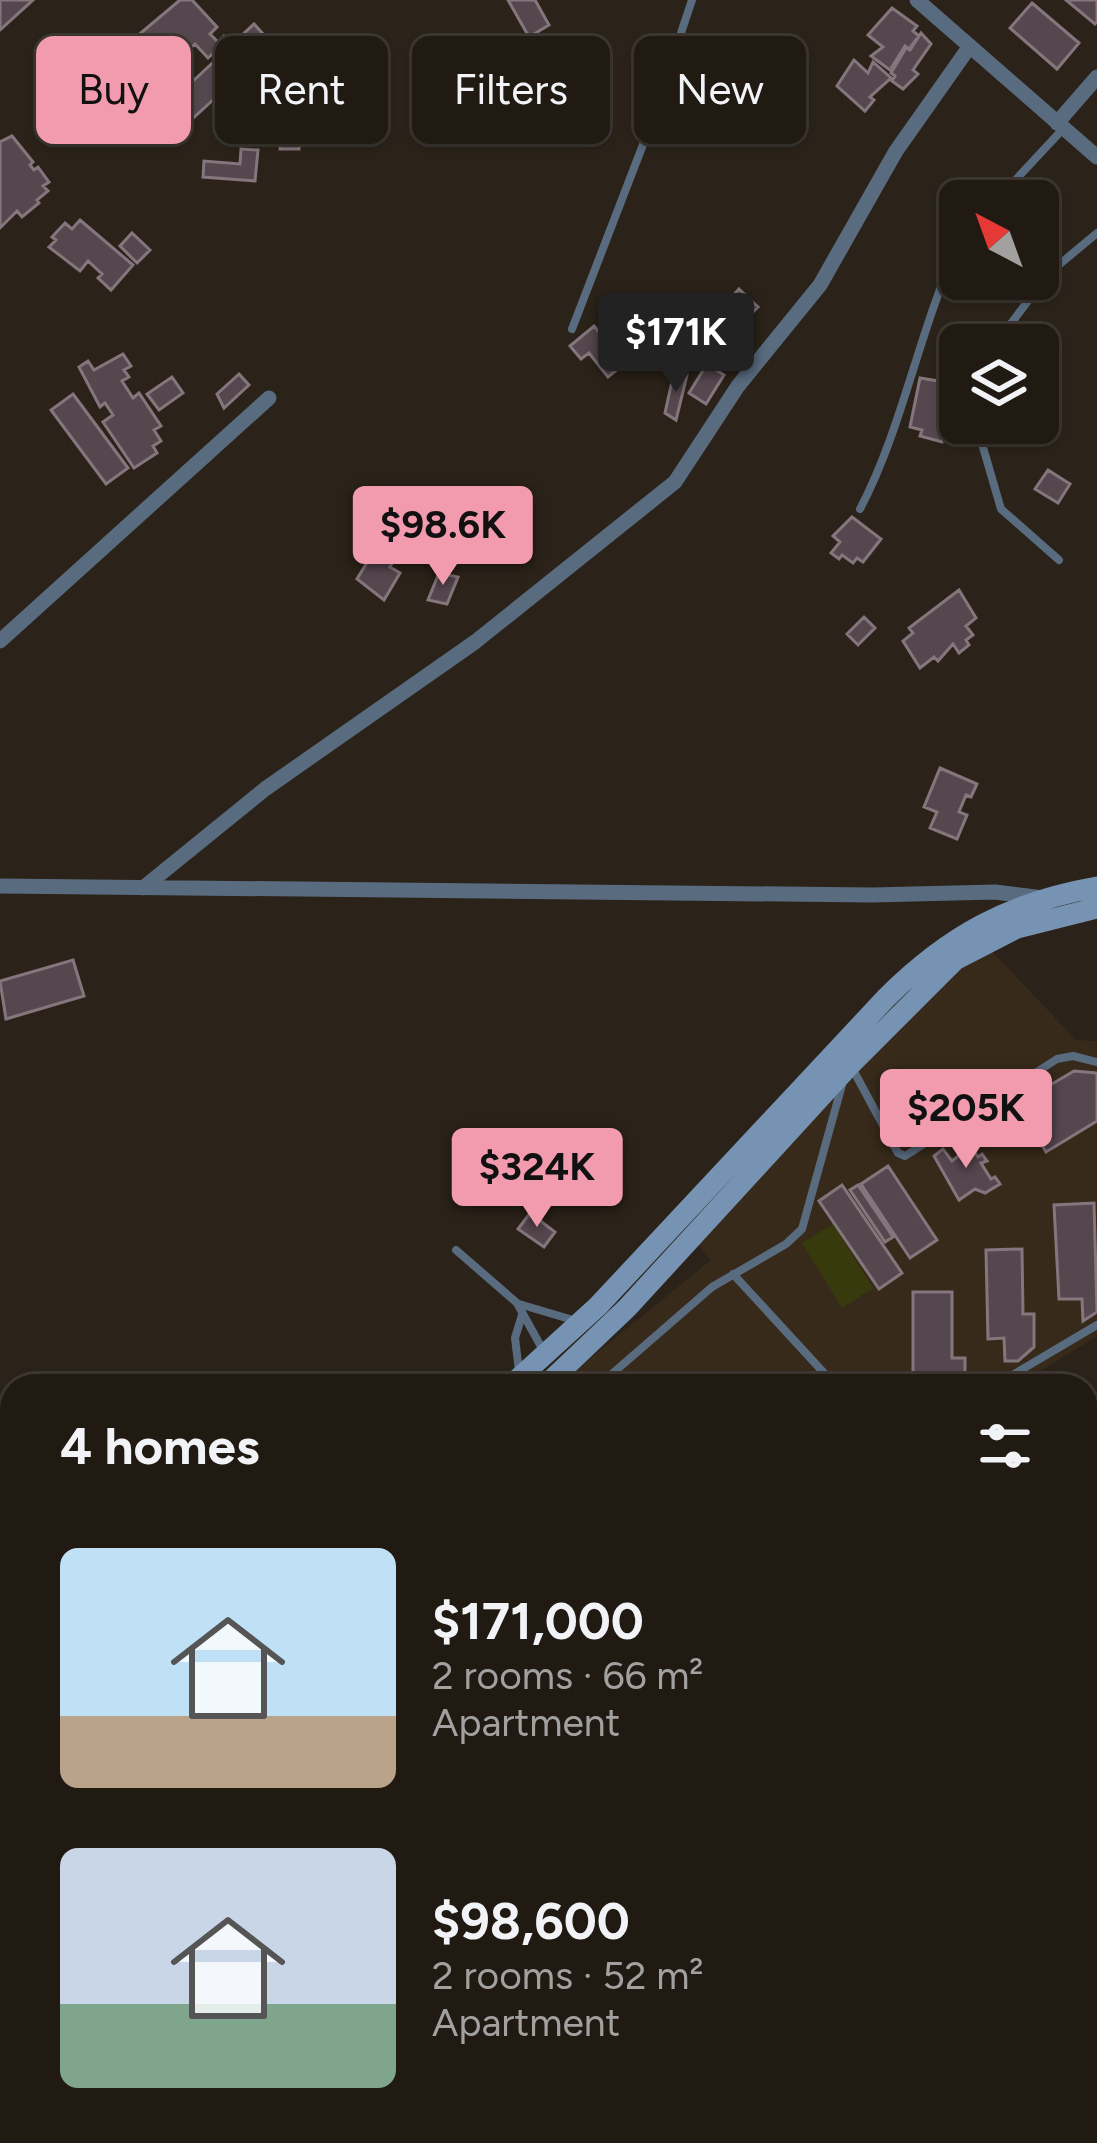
<!DOCTYPE html>
<meta charset="utf-8">
<style>
body{margin:0;font-family:Figtree,sans-serif;background:#28231c;color:#f1f3f6;height:100vh;display:flex;flex-direction:column;font-size:45px;white-space:nowrap}
*{box-sizing:border-box;margin:0}
p{font-size:39px;color:#a2a1a0}
.icon{flex:none;width:66px;height:66px;fill:none;stroke:currentColor;stroke-width:2;stroke-linecap:round;stroke-linejoin:round}
.map{position:relative;flex:1;overflow:hidden}
.details{position:absolute;left:0px;top:1374px;width:1098px;height:771px;display:flex;flex-direction:column;background:#201a13;border-radius:36px 36px 0 0;box-shadow:0 3px 9px #0004,0 0 0 3px #3d3833}
.details>*{flex:none}
.hud{position:absolute;left:36px;top:36px;width:1026px;height:108px;display:flex;gap:24px}
.needle{width:78px;rotate:319deg}
.controls{position:absolute;left:939px;top:180px;display:grid;gap:24px}
.controls a{display:grid;place-items:center;width:120px;height:120px;border-radius:18px;background:#201a13;box-shadow:0 3px 9px #0004,0 0 0 3px #3d3833;font-size:60px}
.price{position:absolute;translate:-50% -102px;padding:0 27px;border-radius:12px;background:#f29aae;color:#111;font-size:39px;line-height:78px;filter:drop-shadow(0 3px 6px #0008)}
.price::after{content:'';position:absolute;left:50%;top:72px;width:36px;height:27px;margin-left:-18px;background:inherit;clip-path:polygon(0 0,100% 0,50% 100%)}
.price.current{background:#222;color:#fff}
ul{padding:0;list-style:none}
li{display:flex;align-items:center;gap:36px;height:300px;padding:0 60px}
li span{display:grid;place-items:center;flex:none;width:336px;height:240px;border-radius:18px;color:#555}
li>.icon{margin-inline-start:auto}
span .icon{width:144px;height:144px;fill:#fffc;stroke-width:1}
li b{font-size:51px}
h2{display:flex;justify-content:space-between;align-items:center;height:144px;padding:0 60px;font-size:51px}
.tag{padding:0 42px;border-radius:18px;background:#201a13;box-shadow:0 3px 9px #0004,0 0 0 3px #3d3833;font-size:42px;line-height:108px}
.tag.current{background:#f29aae;color:#111}
.map>svg:first-child{display:block}
</style>
<div class="map">
<svg width="1097" height="2143" viewBox="0 0 1097 2143">
<rect width="100%" height="100%" fill="#2b2319"/>
<path fill="#372a1b" d="M988,947L1076,1040L1097,1041V1336L1016,1386H556L711,1260L694,1240L960,955Z"/>
<path fill="#363a0c" d="M833,1224L873,1288L842,1308L802,1243Z"/>
<path fill="#55474e" stroke="#85767d" stroke-width="3" d="M0,0H33L0,30Z
M180,0H192L217,27L210,34L218,42L224,36L228,40L208,58L195,44L173,64L191,83L254,24L273,45L190,121L146,75L135,85L122,71L134,60L123,48Z
M508,0H535L549,25L529,37Z
M1066,0H1097V22L1095,24Z
M1032,3L1079,43L1057,69L1010,28Z
M892,8L917,26L913,31L919,36L909,49L905,46L890,70L871,56L883,47L868,35Z
M921,33L931,44L913,70L918,74L903,89L892,81L895,76L891,73L906,48L910,50Z
M854,60L868,73L873,62L891,78L870,97L874,100L865,111L837,86Z
M122,75L134,87L145,78L155,90L137,106L125,93L118,100L108,88Z
M296,76L308,77L309,114L284,113L285,105H291V90H296Z
M281,129L300,130L299,149H280Z
M12,136L33,162L30,165L34,170L38,167L49,182L43,186L48,191L37,200L39,203L22,217L17,211L0,228V142Z
M241,149L258,150L255,181L203,177L204,161L240,164Z
M80,220L133,265L111,290L98,278L102,274L88,261L80,271L49,247L56,240L52,237L65,223L72,229Z
M132,233L150,250L137,263L120,246Z
M739,289L758,307L746,319L728,301Z
M594,326L607,342L613,337L617,343L625,336L638,353L608,377L589,353L581,359L570,346Z
M123,354L131,366L124,370L129,377L122,381L133,398L139,393L161,426L154,430L161,441L153,446L157,453L134,468L103,422L113,415L105,403L100,407L79,367L88,361L94,370Z
M707,364L724,375L706,404L689,393Z
M674,372L687,375L676,420L665,413Z
M239,374L249,385L224,408L217,394Z
M172,377L183,393L159,410L147,394Z
M920,378L957,384L942,442L920,436L922,430L910,427Z
M73,394L128,468L106,484L51,410Z
M1048,470L1070,484L1058,503L1035,489Z
M852,517L881,539L863,562L857,558L853,563L842,555L839,559L831,553L840,542L833,536Z
M387,550L396,556L390,567L400,573L384,600L357,579L371,556L380,561Z
M439,573L458,577L447,604L428,600Z
M959,590L976,618L966,626L973,635L966,640L969,645L959,653L953,644L938,661L934,657L920,668L903,641L913,633L909,628Z
M864,617L875,628L858,645L847,634Z
M940,768L977,784L971,797L966,795L959,812L967,815L957,839L930,828L937,812L924,807Z
M73,960L84,996L6,1019L0,981Z
M1074,1071L1097,1073V1121L1046,1152L1018,1104Z
M964,1136L978,1157L982,1154L987,1161L981,1163L991,1179L995,1177L1000,1184L985,1193L975,1189L959,1200L934,1156L943,1149L952,1161L962,1153L956,1142Z
M888,1166L937,1240L910,1258L861,1184Z
M842,1185L902,1273L879,1289L819,1201Z
M858,1185L893,1237L885,1242L850,1190Z
M1094,1203L1097,1312L1083,1321L1082,1299H1059L1054,1205Z
M530,1213L555,1232L544,1247L518,1229Z
M1022,1249L1023,1314H1034V1347L1018,1361H1005L1004,1338L988,1339L986,1250Z
M913,1292H952V1358H965V1384H913Z"/>
<g fill="none" stroke-linecap="round" stroke-linejoin="round">
<path stroke="#596b7f" stroke-width="8" d="M996,201L1062,130
M572,329L649,129L692,0
M995,345L1048,274L1097,233
M980,423L978,430L1001,509L1059,560
M860,509C904,425 919,328 960,242
M851,1066L898,1153L905,1156L1057,1059L1073,1056L1097,1062
M456,1250L517,1303L544,1352
M733,1274L836,1386
M519,1304L573,1320
M519,1371L515,1338L522,1315
M613,1373L712,1287L786,1244L802,1229L842,1085
M994,1386L1097,1325"/>
<path stroke="#596b7f" stroke-width="15" d="M917,0L1097,157
M1057,123L1097,77
M0,641L269,398
M0,886L872,895L995,892L1043,898
M143,888L265,789L475,642L675,482L738,386L820,285L896,151L970,46
M363,2133L365,2143"/>
<path stroke="#7693b3" stroke-width="21" d="M510,1386L598,1306L886,998C948,936 1010,902 1097,887
M545,1386L627,1308L850,1065L955,960L1017,928L1097,908
M0,1759L12,1749
M0,1790L12,1780"/>
</g>
</svg>
<div class="controls">
<a><svg class="needle" viewBox="-14 -14 28 28"><path d="M0-13l5 13h-10z" fill="#e53935"/><path d="M0 13l5-13h-10z" fill="#a2a1a0"/></svg></a>
<a><svg class="icon" aria-label="layers" viewBox="0 0 24 24"><path d="M12 4l9 5-9 5-9-5zM3 14l9 5 9-5"/></svg></a>
</div>
<b class="price current" style="left:676px;top:395px">$171K</b>
<b class="price" style="left:443px;top:588px">$98.6K</b>
<b class="price" style="left:966px;top:1171px">$205K</b>
<b class="price" style="left:537px;top:1230px">$324K</b>
<div class="hud">
<a class="tag current">Buy</a>
<a class="tag">Rent</a>
<a class="tag">Filters</a>
<a class="tag">New</a>
</div>
<section class="details">
<h2>4 homes<svg class="icon" aria-label="filters" viewBox="0 0 24 24"><path d="M4 7h16M4 17h16"/><circle cx="9" cy="7" r="2"/><circle cx="15" cy="17" r="2"/></svg></h2>
<ul>
<li><span style="background:linear-gradient(#bfe0f5 70%,#b9a48a 0)"><svg class="icon" aria-label="home" viewBox="0 0 24 24"><path d="M3 11l9-7 9 7M6 9v11h12V9"/></svg></span><div><b>$171,000</b><p>2 rooms · 66 m²</p><p>Apartment</p></div></li>
<li><span style="background:linear-gradient(#c9d6e8 65%,#7fa58c 0)"><svg class="icon" aria-label="home" viewBox="0 0 24 24"><path d="M3 11l9-7 9 7M6 9v11h12V9"/></svg></span><div><b>$98,600</b><p>2 rooms · 52 m²</p><p>Apartment</p></div></li>
</ul>
</section>
</div>
